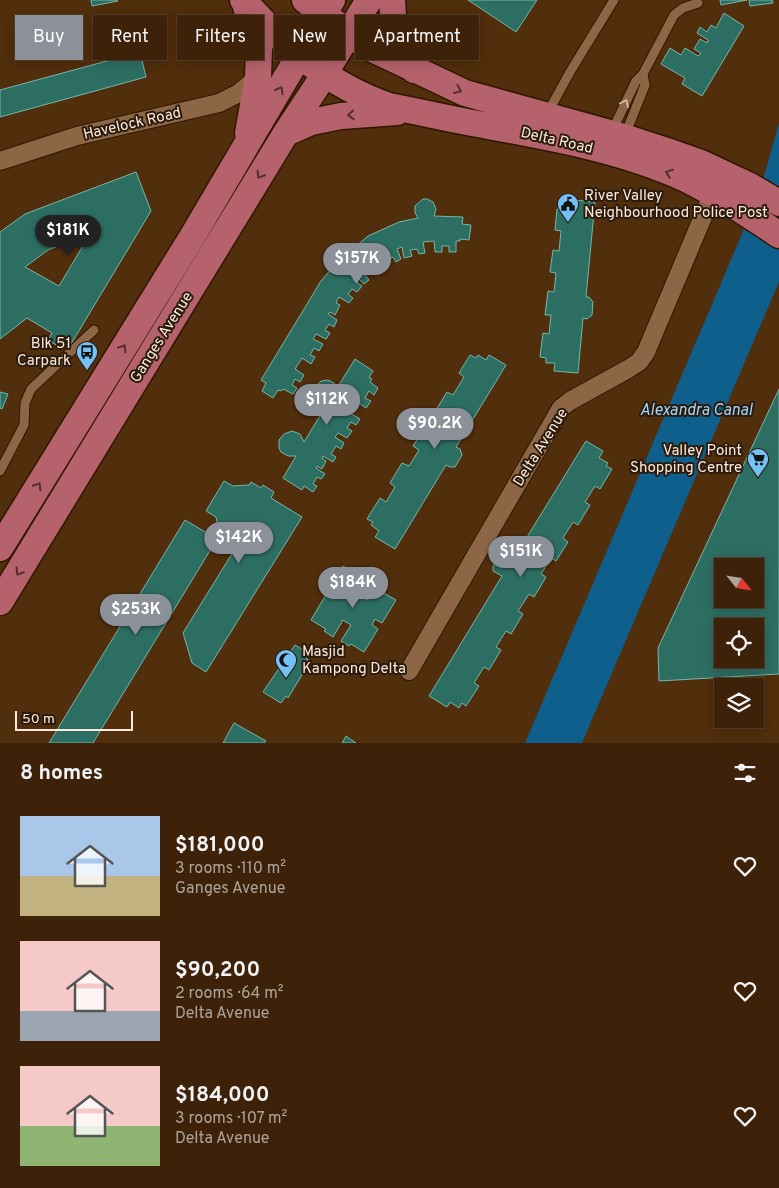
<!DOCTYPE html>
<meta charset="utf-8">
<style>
body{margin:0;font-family:Overpass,sans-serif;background:#482f17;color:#f1f3f6;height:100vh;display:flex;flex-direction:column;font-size:19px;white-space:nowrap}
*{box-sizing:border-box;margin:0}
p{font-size:16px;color:#ada49c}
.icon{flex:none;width:28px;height:28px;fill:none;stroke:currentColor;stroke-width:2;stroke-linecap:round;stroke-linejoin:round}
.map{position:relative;height:743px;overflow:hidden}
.panel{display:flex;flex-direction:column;background:#3d2209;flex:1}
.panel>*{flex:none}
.top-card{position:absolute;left:15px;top:15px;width:500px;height:45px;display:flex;gap:10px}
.needle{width:32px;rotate:120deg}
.tools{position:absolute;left:714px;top:558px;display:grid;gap:10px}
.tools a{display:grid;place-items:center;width:50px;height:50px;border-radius:0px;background:#3d2209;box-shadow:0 2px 12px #0003,0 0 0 1px #563f2a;font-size:25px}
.scale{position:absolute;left:15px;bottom:12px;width:118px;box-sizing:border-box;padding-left:5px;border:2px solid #fceadc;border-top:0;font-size:14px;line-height:18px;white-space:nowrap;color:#fceadc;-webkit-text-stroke:4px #2b1b0d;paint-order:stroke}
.price{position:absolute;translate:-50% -42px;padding:0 11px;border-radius:18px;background:#8c9099;color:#fff;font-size:16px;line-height:32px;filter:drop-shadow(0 1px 2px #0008)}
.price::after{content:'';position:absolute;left:50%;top:30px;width:15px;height:11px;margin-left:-8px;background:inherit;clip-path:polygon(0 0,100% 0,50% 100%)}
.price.on{background:#222;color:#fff}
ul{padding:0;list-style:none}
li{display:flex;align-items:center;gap:15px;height:125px;padding:0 20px}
li span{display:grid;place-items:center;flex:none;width:140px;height:100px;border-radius:0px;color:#555}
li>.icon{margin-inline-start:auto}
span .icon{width:60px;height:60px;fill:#fffc;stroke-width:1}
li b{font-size:21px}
h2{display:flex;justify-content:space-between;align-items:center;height:60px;padding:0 20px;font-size:21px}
.chip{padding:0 18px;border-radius:0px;background:#3d2209;box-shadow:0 2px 12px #0003,0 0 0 1px #563f2a;font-size:18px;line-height:45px}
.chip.on{background:#8c9099;color:#fff}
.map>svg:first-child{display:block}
</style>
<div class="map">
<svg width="779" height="743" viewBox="0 0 779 743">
<rect width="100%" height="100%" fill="#512e0c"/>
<path fill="#0e5f8b" d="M779,123V282L582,743H525L759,194Z"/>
<path fill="#2d6e63" stroke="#76b7aa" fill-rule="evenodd" d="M91,0H117L118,1L92,6Z
M468,0H537L516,32Z
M720,0H747L721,5Z
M749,0H772L773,3L750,6Z
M724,13L744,26L702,96L682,84L685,78L661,64L670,48L681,55L685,48L698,56L701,53L694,49L700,39L707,43L708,40L697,33L700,27L707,32L711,25L716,28Z
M140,52L146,77L0,117V90Z
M136,172L151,211L71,344L68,342L63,349L48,340L52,333L27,318L0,339V232L25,214ZM90,234L59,286L25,267L48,250Z
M423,199H427L433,202L436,209L434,216L463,217L462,224L471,225L469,240L460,239V241H456V252H449V246H442V252H435L434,241L423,242L425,253L419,254L417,249L410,250L412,256L404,258L402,247L397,249L401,259L396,262L393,257L386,260L389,265L383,269L377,259L373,262L380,271L374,275L370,271L365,275L369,280L364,284L356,276L353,280L362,286L357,292L352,289L348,294L353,298L349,303L339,297L336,303L340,305L335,315L330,312L328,314L337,320L334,327L329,324L325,330L330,333L326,339L316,334L313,339L323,344L319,351L314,348L310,355L315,357L311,364L302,358L295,369L304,375L300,382L295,379L292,385L297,388L293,394L283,389L281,391L278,390L273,398L262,391L266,383L261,380L321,281L338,261L368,236L399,222L418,218L415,213V206Z
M574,200L595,202L586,297H589L593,302L592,315L587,319L583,318L578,373L554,371L555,363H546V358L540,357L543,333L549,334L551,315H545L548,291L554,292L556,273L550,272L553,250L559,251L561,231L555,230L557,209L564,210L565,206L573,207Z
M470,355L476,358L478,355L486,360L489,355L506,365L456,447L460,449L462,455L455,467H450L446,465L395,549L375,537L379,531L371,525L373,522L367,519L380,498L386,502L395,487L390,483L402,463L409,466L419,450L413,446L425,427L431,431L442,413L436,410L447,392L453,395L464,377L459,373Z
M355,359L373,371L369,377L372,379L370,382L378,388L374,395L369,391L365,398L371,401L366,408L357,402L350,413L360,419L356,425L351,422L347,428L352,431L347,438L338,433L335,437L344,443L341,449L336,446L331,454L336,457L333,462L323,456L322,458L326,461L322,469L317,466L316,468L325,474L321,479L317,477L313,484L317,486L313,492L304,486L302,490L283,478L296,456H288L281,452L279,448V440L284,434L292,431L300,434L304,442L329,401H323L317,397L316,390L318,384L321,381L328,380L334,383L337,388Z
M779,389V674L659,681L658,648ZM722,566H755V599H722ZM722,626H755V659H722Z
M0,392L8,394L2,409L0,408Z
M586,441L603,451L599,458L608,463L606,466L612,469L600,489L595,486L585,502L590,505L578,525L573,522L563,538L568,542L556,561L551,558L541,574L546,577L534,597L529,594L518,611L523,614L511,634L506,631L496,647L501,650L489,670L484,667L474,683L479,686L466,706L462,703L459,708L450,702L447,707L429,696L502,576L493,571V566L500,555L504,554L513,560Z
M224,481L233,486L249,485L251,482L261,488L263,485L274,492L271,498L302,517L206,672L192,663L183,633L238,544L219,532L216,517L206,511Z
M185,520L217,539L93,743H49Z
M343,566L358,575L361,571L369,577L358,595L367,600L378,582L386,587L382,592L396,600L382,623L375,619L372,625L378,629L364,652L351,644L349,646L341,641L351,625L343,620L333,637L324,631L326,629L311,620Z
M295,645L310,654L306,659H308L306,663L308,665L288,698L286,696L281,703L263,692Z
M234,723L266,741L264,743H223Z
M346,736L356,743H342Z"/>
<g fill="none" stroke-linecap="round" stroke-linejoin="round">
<g stroke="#311700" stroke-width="11">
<path id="lane" d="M547,114L570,72L614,0
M612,131L636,81L643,74L674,15L683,8L698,3
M625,135L645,85L643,74
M0,471L24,425L25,403L31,389L94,330"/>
</g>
<g stroke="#311700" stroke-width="20">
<path id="street" d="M0,161L77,136L219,103L239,93L258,77
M409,671L561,408L570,401L628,369L639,362L646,352L713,193"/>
</g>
<g stroke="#311700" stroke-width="29">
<path id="primary" d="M243,0C286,47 328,85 389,106C415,111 441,117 467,122C542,136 619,148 688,180C720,196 750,215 779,235
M305,0L366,46L465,93L624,137L667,151L701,163L750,186L779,203
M392,0L394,30L400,47L414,70
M246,7L259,49L258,77L248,133
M286,133L311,122L341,116L397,112
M0,548L192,237L332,0
M0,602L286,133L317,86L369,0"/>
</g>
<use href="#lane" stroke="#8d6646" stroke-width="9"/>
<use href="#street" stroke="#8d6646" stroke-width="18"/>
<use href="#primary" stroke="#b5626c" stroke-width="26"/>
</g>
<defs><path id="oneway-chevron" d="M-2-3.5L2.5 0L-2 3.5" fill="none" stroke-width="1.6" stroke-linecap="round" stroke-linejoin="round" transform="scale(1.25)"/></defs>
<g stroke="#54302a">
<use href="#oneway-chevron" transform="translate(280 90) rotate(-60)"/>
<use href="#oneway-chevron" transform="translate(458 90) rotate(24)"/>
<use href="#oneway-chevron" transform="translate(351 115) rotate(176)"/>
<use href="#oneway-chevron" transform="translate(669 173) rotate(-159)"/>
<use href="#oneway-chevron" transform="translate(260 175) rotate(122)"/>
<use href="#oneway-chevron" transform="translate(123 348) rotate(-58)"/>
<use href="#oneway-chevron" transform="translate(38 486) rotate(-58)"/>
<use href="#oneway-chevron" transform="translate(19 572) rotate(122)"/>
</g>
<use stroke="#d0b5a0" href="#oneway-chevron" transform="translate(625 103) rotate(-65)"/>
<defs>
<g id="civic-pin" transform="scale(1.125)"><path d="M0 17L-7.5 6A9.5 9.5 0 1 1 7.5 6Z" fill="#73c1f6" stroke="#2b1b0d"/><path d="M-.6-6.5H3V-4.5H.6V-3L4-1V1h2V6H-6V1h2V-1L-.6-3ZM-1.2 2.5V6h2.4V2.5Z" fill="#111"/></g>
<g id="bus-pin" transform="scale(1.125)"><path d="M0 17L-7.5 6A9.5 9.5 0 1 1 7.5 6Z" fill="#73c1f6" stroke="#2b1b0d"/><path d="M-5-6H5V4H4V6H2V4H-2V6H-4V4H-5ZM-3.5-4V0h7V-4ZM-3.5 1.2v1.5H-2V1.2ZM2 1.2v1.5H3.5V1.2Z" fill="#111"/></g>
<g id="supermarket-pin" transform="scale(1.125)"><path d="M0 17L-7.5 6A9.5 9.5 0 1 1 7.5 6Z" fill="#73c1f6" stroke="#2b1b0d"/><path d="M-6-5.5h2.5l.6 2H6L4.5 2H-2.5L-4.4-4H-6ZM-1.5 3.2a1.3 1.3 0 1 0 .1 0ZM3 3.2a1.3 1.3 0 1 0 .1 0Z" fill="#111"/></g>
<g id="mosque-pin" transform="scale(1.125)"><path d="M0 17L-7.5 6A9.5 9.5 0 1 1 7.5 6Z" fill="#73c1f6" stroke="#2b1b0d"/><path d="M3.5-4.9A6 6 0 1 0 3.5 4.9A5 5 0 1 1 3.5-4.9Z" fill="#111"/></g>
</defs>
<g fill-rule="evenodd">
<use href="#civic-pin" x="568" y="204"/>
<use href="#bus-pin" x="87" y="352"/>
<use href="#supermarket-pin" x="758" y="459"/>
<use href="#mosque-pin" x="286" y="660"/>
</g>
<g text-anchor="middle" stroke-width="4" stroke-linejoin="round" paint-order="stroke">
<g font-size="15" fill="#fceadc" stroke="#2b1b0d">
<text transform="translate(132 123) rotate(-13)" y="5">Havelock Road</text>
<text transform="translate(557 140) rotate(13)" y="5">Delta Road</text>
<text transform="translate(161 337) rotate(-58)" y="5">Ganges Avenue</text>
<text transform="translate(540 447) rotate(-58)" y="5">Delta Avenue</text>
</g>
<g font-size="15" fill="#fceadc" stroke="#2b1b0d" text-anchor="start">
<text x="584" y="200">River Valley<tspan x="584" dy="17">Neighbourhood Police Post</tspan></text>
<text x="71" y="348" text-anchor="end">Blk 51<tspan x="71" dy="17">Carpark</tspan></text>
<text x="742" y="455" text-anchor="end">Valley Point<tspan x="742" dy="17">Shopping Centre</tspan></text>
<text x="302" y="656">Masjid<tspan x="302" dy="17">Kampong Delta</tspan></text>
</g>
<g font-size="16" font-style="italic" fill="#a0d7fe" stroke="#2b1b0d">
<text x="696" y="415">Alexandra Canal</text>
</g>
</g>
</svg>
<div class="tools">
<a><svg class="needle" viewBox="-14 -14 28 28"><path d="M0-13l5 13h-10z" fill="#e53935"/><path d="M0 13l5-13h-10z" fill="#ada49c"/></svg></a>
<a><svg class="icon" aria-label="locate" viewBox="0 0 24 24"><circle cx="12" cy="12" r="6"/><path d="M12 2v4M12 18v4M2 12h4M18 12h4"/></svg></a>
<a><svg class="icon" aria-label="layers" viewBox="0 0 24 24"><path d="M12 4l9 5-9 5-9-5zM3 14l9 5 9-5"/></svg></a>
</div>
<div class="scale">50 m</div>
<b class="price on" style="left:68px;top:257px">$181K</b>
<b class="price" style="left:357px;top:285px">$157K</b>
<b class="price" style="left:327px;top:426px">$112K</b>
<b class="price" style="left:435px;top:450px">$90.2K</b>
<b class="price" style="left:239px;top:564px">$142K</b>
<b class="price" style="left:521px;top:578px">$151K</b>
<b class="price" style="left:353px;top:609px">$184K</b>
<b class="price" style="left:136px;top:636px">$253K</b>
<div class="top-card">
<a class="chip on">Buy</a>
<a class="chip">Rent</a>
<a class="chip">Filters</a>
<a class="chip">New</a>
<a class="chip">Apartment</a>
</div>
</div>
<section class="panel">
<h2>8 homes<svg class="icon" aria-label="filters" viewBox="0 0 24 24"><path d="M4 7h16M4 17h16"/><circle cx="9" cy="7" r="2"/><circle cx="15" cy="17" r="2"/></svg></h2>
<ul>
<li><span style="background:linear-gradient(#a9c7e8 60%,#c2b280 0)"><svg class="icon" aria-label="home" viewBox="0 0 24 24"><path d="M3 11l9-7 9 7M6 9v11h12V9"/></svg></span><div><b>$181,000</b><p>3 rooms · 110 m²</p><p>Ganges Avenue</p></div><svg class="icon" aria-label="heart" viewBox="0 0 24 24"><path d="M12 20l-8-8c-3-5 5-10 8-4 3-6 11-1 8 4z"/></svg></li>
<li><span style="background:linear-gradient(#f6c9c9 70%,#9aa5b1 0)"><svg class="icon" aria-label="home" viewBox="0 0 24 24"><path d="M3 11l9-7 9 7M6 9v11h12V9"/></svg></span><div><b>$90,200</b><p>2 rooms · 64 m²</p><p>Delta Avenue</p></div><svg class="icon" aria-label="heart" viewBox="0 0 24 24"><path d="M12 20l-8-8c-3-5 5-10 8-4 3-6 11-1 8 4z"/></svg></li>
<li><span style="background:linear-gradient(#f6c9c9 60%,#8fb573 0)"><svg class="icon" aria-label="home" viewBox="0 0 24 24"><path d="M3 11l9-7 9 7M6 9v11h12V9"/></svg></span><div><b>$184,000</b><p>3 rooms · 107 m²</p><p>Delta Avenue</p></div><svg class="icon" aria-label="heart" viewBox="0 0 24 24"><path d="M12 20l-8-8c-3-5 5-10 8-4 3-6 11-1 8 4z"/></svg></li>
</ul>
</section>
